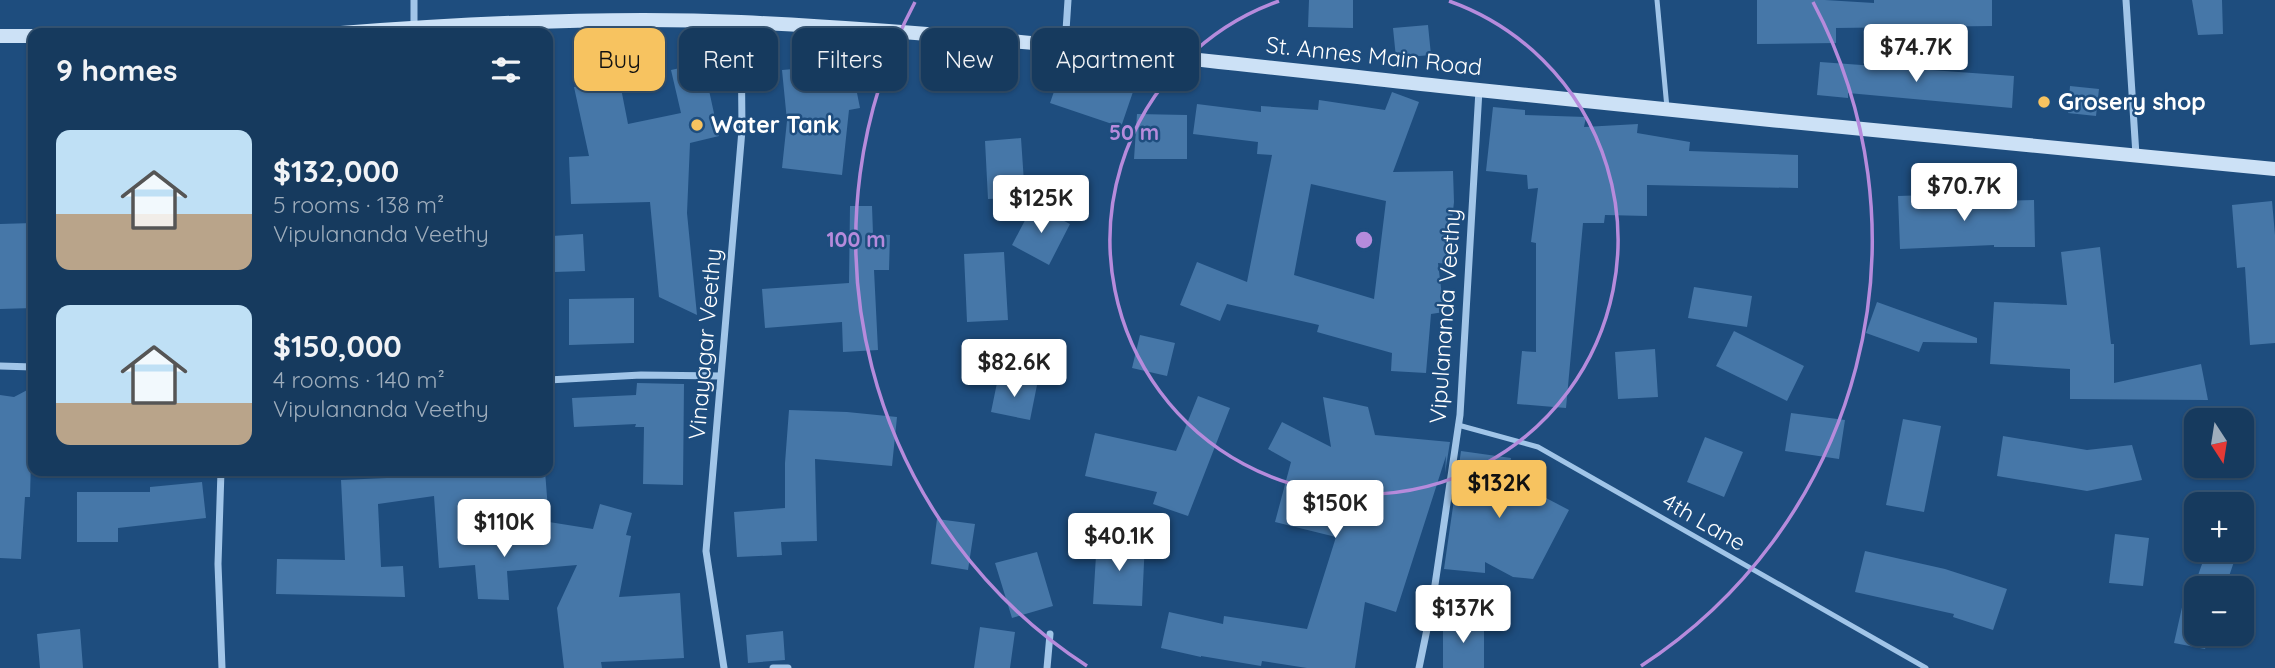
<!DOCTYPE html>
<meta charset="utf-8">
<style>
body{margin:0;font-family:Quicksand,sans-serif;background:#234567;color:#f1f3f6;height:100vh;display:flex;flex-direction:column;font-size:26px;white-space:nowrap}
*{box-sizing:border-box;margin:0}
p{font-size:23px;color:#9eadbc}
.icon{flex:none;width:38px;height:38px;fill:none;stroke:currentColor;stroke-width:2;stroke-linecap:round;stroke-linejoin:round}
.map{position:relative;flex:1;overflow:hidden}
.panel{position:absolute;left:28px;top:28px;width:525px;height:448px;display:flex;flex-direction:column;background:#163a5e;border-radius:14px;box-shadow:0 2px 5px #0004,0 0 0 2px #355473}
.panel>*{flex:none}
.guide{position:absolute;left:574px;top:28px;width:665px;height:63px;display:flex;gap:14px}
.needle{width:46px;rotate:168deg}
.controls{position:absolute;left:2184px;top:408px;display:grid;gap:14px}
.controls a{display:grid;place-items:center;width:70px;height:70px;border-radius:14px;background:#163a5e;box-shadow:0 2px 5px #0004,0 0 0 2px #355473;font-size:35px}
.price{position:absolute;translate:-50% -60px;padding:0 16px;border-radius:7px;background:#fff;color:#222;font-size:23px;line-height:46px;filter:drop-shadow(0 2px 4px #0008)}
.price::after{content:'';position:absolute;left:50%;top:42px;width:21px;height:16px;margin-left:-10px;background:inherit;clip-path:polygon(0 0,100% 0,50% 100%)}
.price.selected{background:#f7c360;color:#111}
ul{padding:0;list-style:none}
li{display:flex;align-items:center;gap:21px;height:175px;padding:0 28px}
li span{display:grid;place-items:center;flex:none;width:196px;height:140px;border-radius:14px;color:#555}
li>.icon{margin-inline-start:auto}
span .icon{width:84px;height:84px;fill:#fffc;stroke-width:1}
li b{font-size:30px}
h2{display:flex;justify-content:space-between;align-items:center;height:84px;padding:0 28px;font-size:30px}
.chip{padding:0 24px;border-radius:14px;background:#163a5e;box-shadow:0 2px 5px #0004,0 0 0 2px #355473;font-size:24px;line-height:63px}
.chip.selected{background:#f7c360;color:#111}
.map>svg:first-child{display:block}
</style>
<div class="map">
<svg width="2275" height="668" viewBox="0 0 2275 668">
<rect width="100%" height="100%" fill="#1e4d7e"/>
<path fill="#4677a8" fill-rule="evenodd" d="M1309,0H1353V28L1308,27Z
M1757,0H1825L1874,3V0H1992V26L1836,28V43L1757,44Z
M2192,0H2222L2223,34L2198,35Z
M1428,25L1431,55L1396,58L1393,28Z
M848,48L860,108L849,110L842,175L782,168L787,121L782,70L817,67L815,55Z
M1065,60L1136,83L1121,127L1050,103Z
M1820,62L2014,76L2012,108L1848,93V98L1817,95Z
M703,63L719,136L690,143L687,213L697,315L659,297L650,202L571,204L569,157L589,156L574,87L619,78L628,124L681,113L671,70Z
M2070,86L2099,89L2096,116L2068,113Z
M1392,92L1419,102L1393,172L1453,171L1454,202L1447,264L1438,263L1444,312L1431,314L1426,373L1391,371L1392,353L1317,332L1319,325L1227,304L1220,321L1180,305L1197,262L1247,282L1272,155L1257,154L1258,142L1193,134L1197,104L1261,112V106L1318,110L1319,100L1385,110ZM1311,184L1386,201L1374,299L1294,275Z
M1493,107L1525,110V115L1586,117L1584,127L1638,124L1637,133L1690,142L1689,151L1798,155V188L1647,185V216L1605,215L1604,223H1583L1566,408L1517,404L1522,351L1536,352V243L1531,242L1538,188L1528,189L1527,175L1486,171Z
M1137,114L1187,115V159H1134Z
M1021,138L1025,197L988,199L985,141Z
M1959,194V202L2034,200L2035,247H1994V245L1900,249L1898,196Z
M2272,201L2275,235V343L2250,345L2245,267L2237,268L2232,205Z
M1033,205L1070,224L1049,265L1012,245Z
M850,206H872L873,234L890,235L889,270H874L878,350L843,352L842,322L765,328L762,289L849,283Z
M33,223V308L0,309V224Z
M583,234L585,271L554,272L552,236Z
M2100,247L2111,344H2114V383L2201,364L2208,400L2070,399V369L1990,364L1994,302L2067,305L2061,252Z
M1004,252L1008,320L967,322L964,254Z
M1694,287L1752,296L1747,327L1688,318Z
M634,298V343L569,345V299Z
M1877,302L1977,338V343L1923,342L1919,352L1866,333Z
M1734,331L1804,366L1787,401L1716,366Z
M1140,335L1175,343L1167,376L1132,368Z
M1655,349L1658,397L1618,399L1615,352Z
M998,378L1037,385L1030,420L991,412Z
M637,383L684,384L683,485L643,484L644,427H635L636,424L574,427L572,398L636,395Z
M33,387L30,497H25L21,559L0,558V395L14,397Z
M1198,396L1230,408L1188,516L1153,504L1157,492L1085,476L1095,433L1176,451Z
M1323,397L1368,407L1375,435L1450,442L1445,473L1446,456L1396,612L1365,602L1355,668H1307L1262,661L1261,666L1201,656V657L1161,648L1169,612L1223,624L1224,616L1307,629L1336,537L1275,522L1291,462L1268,449L1282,422L1331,447Z
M789,410L847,412L897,417L892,466L815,459L817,541L781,542L782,555L737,557L734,512L785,508V463Z
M1791,413L1845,420L1839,459L1785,451Z
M1903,419L1941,426L1924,512L1886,505Z
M2003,436L2087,450L2132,445L2142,480L2087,491L1997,476Z
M1705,437L1743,452L1724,497L1687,482Z
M1461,451L1511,458L1508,478L1569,510L1533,579L1513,577L1485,562V573L1444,569Z
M432,471H545L549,522L593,529L600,504L632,513L626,535L631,536L619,597L680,593L684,658L601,662L602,668H564L557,608L577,565L507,571L509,600L478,599L475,565L439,568L434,496L378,504L381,567L403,566L405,597L276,594L277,559L345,560L341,480L432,476Z
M202,482L206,518L118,528V542H77V492H150V487Z
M937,519L975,524L968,570L931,564Z
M2115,534L2149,538L2143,586L2109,583Z
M1097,539L1145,541L1142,606L1093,604Z
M2207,550H2238L2225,588H2196V634H2210L2205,649L2174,643L2185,594L2191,595Z
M1865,551L1945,569L2007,589L1993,630L1953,617L1954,614L1855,592Z
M1037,552L1053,606L1012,618L995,563Z
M1443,622L1484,623V668H1443Z
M980,627L1015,632L1010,668H974Z
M80,629L83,668H40L37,634Z
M783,631L785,660L748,663L746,635Z"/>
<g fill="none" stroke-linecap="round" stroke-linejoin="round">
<path stroke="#a1c5e8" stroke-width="5" d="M1657,0L1667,108
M1458,425L1538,447L1926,668"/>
<path stroke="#a1c5e8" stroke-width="7" d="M414,0V27
M2126,0L2136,155
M1065,46L1068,0
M0,366L33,367
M548,380L641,375L721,376
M221,471L218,564L222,668
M724,668L706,551L742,130L741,23
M773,668H788
M1047,668L1050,634
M1419,668L1432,605L1460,415L1479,90"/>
<path stroke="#cce1f6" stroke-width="14" d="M341,33C472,23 610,16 741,22C975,33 1208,61 1440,86C1718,116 1997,142 2275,169
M0,36H33"/>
</g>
<g fill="none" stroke="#b68bdc" stroke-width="3.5">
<path d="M1449 1A254 254 0 1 1 1279 1"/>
<path d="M1087 666A508 508 0 0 1 915 2M1813 2A508 508 0 0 1 1641 666"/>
</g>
<g fill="#f7c360" stroke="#1e4d7e" stroke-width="2.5">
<circle cx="2044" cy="102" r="7"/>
<circle cx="697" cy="125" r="7"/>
</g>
<g text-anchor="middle" stroke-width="5" stroke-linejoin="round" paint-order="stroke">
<g font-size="23" fill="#fff" stroke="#1e4d7e">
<text transform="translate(1374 56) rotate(6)" y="8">St. Annes Main Road</text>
<text transform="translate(1445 316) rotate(-86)" y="8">Vipulananda Veethy</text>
<text transform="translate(705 344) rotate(-85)" y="8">Vinayagar Veethy</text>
<text transform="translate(1704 522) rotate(30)" y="8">4th Lane</text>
</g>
<g font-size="23" font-weight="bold" fill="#fff" stroke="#1e4d7e" text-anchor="start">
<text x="2058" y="110">Grosery shop</text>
<text x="711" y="133">Water Tank</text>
</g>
</g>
<circle cx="1364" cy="240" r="10" fill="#b68bdc" stroke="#1e4d7e" stroke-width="3.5"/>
<g font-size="21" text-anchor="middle" font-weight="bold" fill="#b68bdc" stroke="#1e4d7e" stroke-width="5" stroke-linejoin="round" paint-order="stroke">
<text x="1134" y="140">50 m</text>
<text x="856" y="247">100 m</text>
</g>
</svg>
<div class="controls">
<a><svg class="needle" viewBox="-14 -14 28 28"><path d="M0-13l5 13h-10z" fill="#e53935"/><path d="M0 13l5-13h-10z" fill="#9eadbc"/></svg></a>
<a>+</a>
<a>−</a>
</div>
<b class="price" style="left:1916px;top:84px">$74.7K</b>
<b class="price" style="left:1964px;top:223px">$70.7K</b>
<b class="price" style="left:1041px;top:235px">$125K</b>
<b class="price" style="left:1014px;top:399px">$82.6K</b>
<b class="price selected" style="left:1499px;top:520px">$132K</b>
<b class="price" style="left:1335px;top:540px">$150K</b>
<b class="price" style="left:504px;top:559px">$110K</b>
<b class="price" style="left:1119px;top:573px">$40.1K</b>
<b class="price" style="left:1463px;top:645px">$137K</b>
<div class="guide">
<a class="chip selected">Buy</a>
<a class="chip">Rent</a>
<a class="chip">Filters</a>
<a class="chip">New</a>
<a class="chip">Apartment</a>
</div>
<section class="panel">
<h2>9 homes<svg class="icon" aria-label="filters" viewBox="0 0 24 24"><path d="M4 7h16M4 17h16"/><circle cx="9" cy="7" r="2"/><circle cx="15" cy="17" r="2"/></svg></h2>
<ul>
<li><span style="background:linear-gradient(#bfe0f5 60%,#b9a48a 0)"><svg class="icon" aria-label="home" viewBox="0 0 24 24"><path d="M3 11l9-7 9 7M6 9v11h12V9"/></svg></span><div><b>$132,000</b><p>5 rooms · 138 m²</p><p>Vipulananda Veethy</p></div></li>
<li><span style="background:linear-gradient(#bfe0f5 70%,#b9a48a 0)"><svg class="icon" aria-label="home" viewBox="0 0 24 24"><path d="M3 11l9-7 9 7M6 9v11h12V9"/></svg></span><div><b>$150,000</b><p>4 rooms · 140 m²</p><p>Vipulananda Veethy</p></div></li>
</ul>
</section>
</div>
